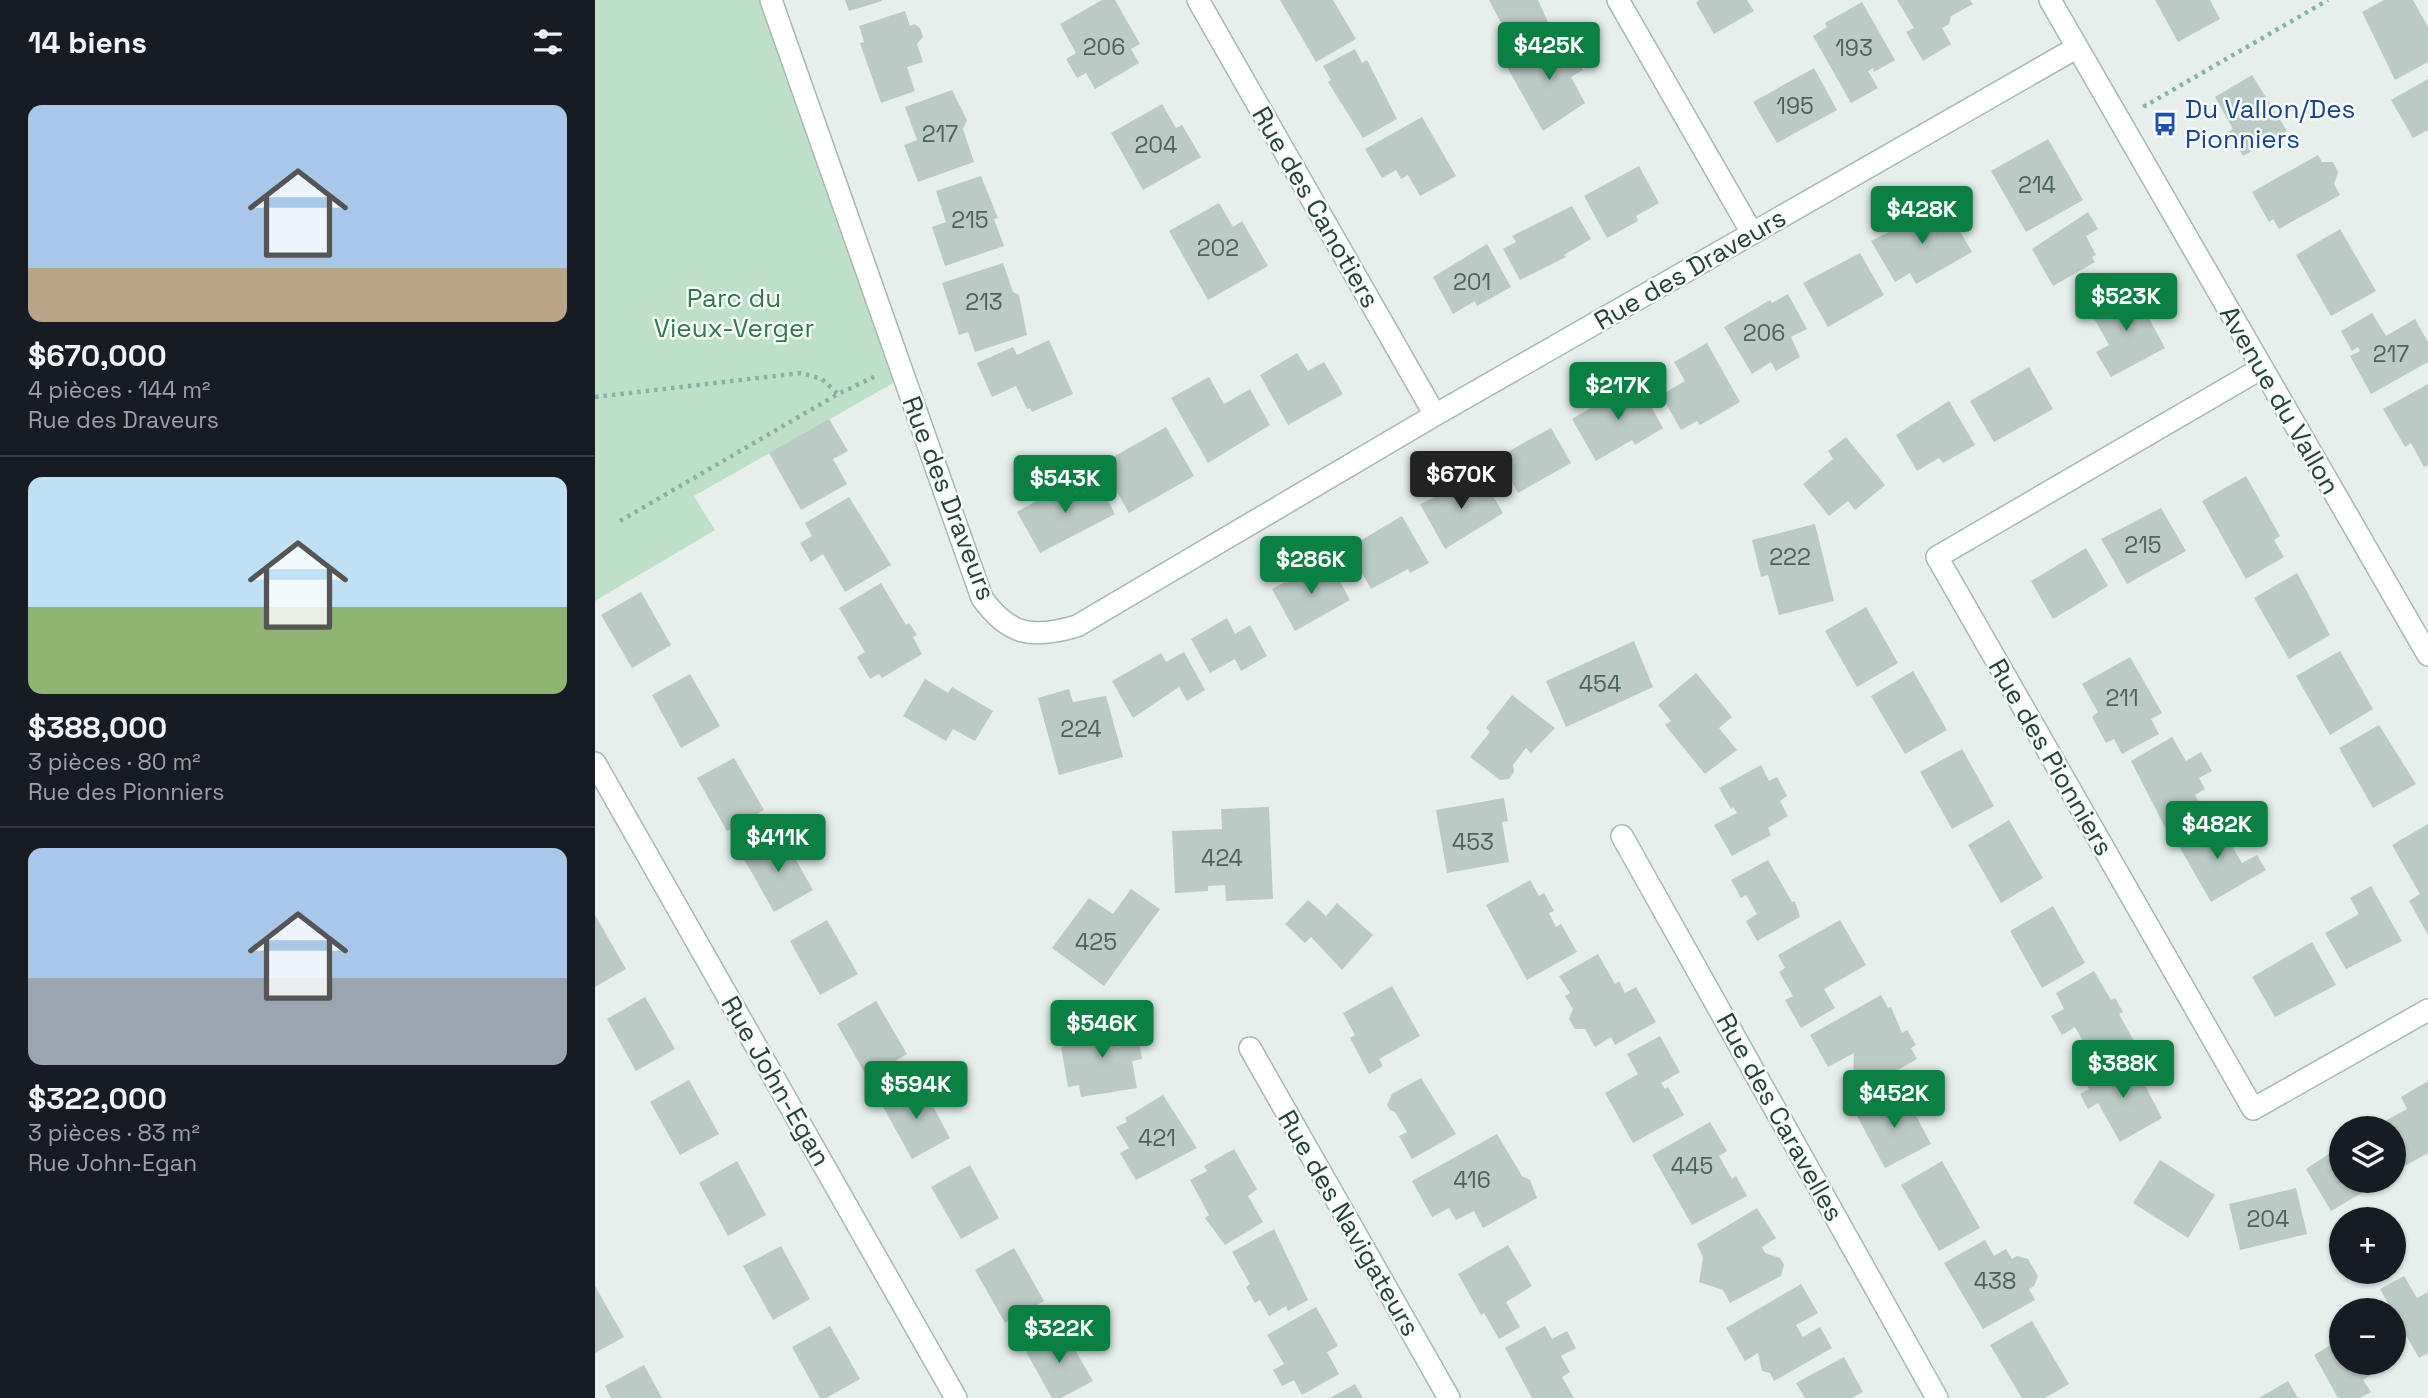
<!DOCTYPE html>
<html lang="fr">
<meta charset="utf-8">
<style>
body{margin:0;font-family:"Space Grotesk",sans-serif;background:#242831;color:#f1f3f6;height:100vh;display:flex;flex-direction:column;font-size:26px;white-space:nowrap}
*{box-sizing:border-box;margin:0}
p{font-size:23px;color:#9ea1a6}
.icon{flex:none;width:38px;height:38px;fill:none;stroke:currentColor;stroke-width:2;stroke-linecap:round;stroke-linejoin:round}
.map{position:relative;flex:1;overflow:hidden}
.panel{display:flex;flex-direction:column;background:#171b24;width:595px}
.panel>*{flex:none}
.controls{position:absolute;left:1734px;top:1116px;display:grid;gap:14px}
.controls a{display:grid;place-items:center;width:77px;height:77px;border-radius:50%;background:#171b24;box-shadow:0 2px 5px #0004;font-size:35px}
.price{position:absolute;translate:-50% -60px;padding:0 16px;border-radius:7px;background:#0b8043;color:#fff;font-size:23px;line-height:46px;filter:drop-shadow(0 2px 4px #0008)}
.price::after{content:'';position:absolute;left:50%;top:42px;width:21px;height:16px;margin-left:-10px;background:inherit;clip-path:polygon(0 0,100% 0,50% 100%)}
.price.active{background:#222;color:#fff}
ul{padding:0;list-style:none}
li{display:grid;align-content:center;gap:14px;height:371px;padding:0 28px}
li+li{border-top:2px solid #363941}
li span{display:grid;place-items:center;height:217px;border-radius:14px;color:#555}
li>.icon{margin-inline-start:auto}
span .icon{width:126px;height:126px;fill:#fffc;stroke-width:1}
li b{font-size:30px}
h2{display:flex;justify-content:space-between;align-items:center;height:84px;padding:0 28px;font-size:30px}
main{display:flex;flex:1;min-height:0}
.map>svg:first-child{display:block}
</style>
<main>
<section class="panel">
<h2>14 biens<svg class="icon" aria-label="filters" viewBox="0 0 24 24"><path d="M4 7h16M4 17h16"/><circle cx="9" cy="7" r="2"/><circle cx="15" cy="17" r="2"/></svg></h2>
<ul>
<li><span style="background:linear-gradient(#a9c7e8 75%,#b9a48a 0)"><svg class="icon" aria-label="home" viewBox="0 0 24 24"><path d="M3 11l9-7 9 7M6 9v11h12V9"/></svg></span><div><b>$670,000</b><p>4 pièces · 144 m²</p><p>Rue des Draveurs</p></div></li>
<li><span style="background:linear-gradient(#bfe0f5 60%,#8fb573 0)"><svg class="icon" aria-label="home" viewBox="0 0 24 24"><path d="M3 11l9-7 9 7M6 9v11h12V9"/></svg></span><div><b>$388,000</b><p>3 pièces · 80 m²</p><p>Rue des Pionniers</p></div></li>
<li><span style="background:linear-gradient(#a9c7e8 60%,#9aa5b1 0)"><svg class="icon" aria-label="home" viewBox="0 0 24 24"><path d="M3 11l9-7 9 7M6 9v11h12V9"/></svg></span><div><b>$322,000</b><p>3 pièces · 83 m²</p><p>Rue John-Egan</p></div></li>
</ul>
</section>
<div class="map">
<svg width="1833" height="1398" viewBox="0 0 1833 1398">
<rect width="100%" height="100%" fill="#e6efeb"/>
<path fill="#bfe0c8" d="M0,0H176L309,377L99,496L120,530L0,601Z"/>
<path fill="#bbcac4" d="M250,0H287V1L254,11Z
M507,0H520L545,44L536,49L544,63L500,89L491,73L482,78L471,59L481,53L465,24Z
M685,0H738L761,39L721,62Z
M894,0H943L957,31L921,51Z
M1104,0H1152L1159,11L1119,34L1101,3Z
M1302,0H1375L1378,4L1356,16L1354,24L1347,28L1356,44L1328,61L1311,32L1319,28Z
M1560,0H1615L1625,19L1583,42Z
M1789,0H1818L1833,27V62L1800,80L1767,12Z
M1267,2L1300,60L1279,72L1278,68L1273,71L1283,88L1256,103L1218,36L1232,27L1230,23Z
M310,11L315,26L319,24L325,28L328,37L322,44L328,62L312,67L320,91L286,103L265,43L269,42L264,26Z
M968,35L988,70L976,77L990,103L948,131L912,67Z
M760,49L767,63L772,60L802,119L768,138L733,82L736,80L728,66Z
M1219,68L1242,110L1182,143L1158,102Z
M1657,75L1692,131L1648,156L1634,131L1638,129L1620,97Z
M1833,79V130L1818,138L1796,100Z
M357,90L372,120L368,129L379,162L323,182L309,145L322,140L310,107Z
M567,104L581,128L587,125L606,157L548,190L516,133Z
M827,117L861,176L825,196L813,175L806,179L801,170L787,178L770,149Z
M1453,139L1488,200L1431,232L1396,171Z
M1723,155L1727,162H1738L1743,172L1739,184L1745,195L1684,229L1678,219L1674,222L1657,192Z
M1044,166L1064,203L1041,216L1043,221L1012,238L989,196Z
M386,176L403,218L399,219L409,246L350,266L337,227L351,222L341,191Z
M624,203L638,227L647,221L673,266L613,300L574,231Z
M1349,204L1377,252L1321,284L1315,273L1300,282L1276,241Z
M977,206L996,239L969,255L971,257L925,280L908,249L921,242L917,236Z
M1493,212L1503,229L1491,236L1501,255L1497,257L1500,262L1458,286L1437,249Z
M1745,229L1781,291L1736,316L1701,255Z
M892,244L916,287L882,306L880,301L858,314L838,277Z
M1265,253L1289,295L1233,327L1208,283Z
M408,263L418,292L424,295L432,335L380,352L373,332L364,335L347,283Z
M1537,287L1570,348L1516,377L1501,352L1514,345L1495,311Z
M1193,294L1212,329L1196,337L1205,357L1181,371L1176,362L1157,374L1129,327L1175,300L1177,303Z
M1777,313L1791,336L1820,319L1833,342V362L1776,394L1755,356L1765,351L1763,347L1757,351L1746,331Z
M454,340L478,394L437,412L435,408L432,409L421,386L397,397L382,363L418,347L422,355Z
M1112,343L1145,402L1105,425L1102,421L1086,430L1066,395L1090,381L1079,362Z
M702,353L713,371L729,362L748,394L693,425L665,375Z
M1434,367L1458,409L1399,442L1375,401Z
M614,377L629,404L655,389L675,425L613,463L576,398Z
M1042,381L1068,428L1040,445L1037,440L1001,461L977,419Z
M1833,384V465L1829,467L1816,443L1810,447L1788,409Z
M1354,401L1380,445L1348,463L1344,458L1322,471L1301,435Z
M234,419L253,451L238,459L252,484L206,510L174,453Z
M571,427L599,476L534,513L506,464Z
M956,428L976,463L923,493L903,457Z
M1251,437L1290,485L1260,510L1253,501L1234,516L1208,484L1238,459L1233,451Z
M886,475L908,513L850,549L825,504Z
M1651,476L1685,536L1679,540L1689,557L1651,579L1607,501Z
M502,481L520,514L445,553L422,512L468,486L474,497Z
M254,497L296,565L250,592L228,554L216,562L205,543L217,536L210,523Z
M1566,508L1591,551L1532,584L1506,539Z
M807,516L834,563L815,573L813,569L776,589L753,548Z
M1220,524L1239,601L1184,615L1173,575L1166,577L1157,540Z
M1491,548L1513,586L1458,619L1436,581Z
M735,563L755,600L700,631L677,589L709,572L711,576Z
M1702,573L1735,635L1694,659L1659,598Z
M286,583L311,625L314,623L322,635L318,637L327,654L287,678L284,674L275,679L262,657L270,652L244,608Z
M46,592L76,645L37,668L6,615Z
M1271,607L1303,663L1262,687L1230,631Z
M632,618L640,634L655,625L672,656L646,671L640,659L615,673L596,639Z
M1039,641L1058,687L971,727L951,681Z
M1745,651L1778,709L1735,735L1701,676Z
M589,652L610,690L592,701L584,687L538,718L517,681L566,653L571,662Z
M1535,657L1567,713L1556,719L1564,734L1527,754L1519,739L1511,743L1497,717L1503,712L1487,684Z
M1318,671L1352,730L1310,754L1276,696Z
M1101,673L1137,717L1124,728L1142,750L1110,774L1070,725L1076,721L1063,705Z
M95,674L125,726L86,748L57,695Z
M330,679L353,693L357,687L398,711L380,741L358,729L351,741L308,716Z
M474,689L478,702L511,696L528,757L464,775L443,698Z
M917,695L960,728L936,753L931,748L918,765L919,772L914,779L905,780L875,757L895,732L891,728Z
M1784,725L1821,784L1778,808L1744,748Z
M1577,737L1591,761L1606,752L1617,771L1604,778L1610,789L1600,795L1608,810L1572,831L1536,761Z
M1367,749L1399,806L1357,829L1325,772Z
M139,758L169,810L132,831L102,778Z
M1166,765L1174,781L1182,777L1192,796L1185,801L1193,816L1173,828L1176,835L1137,856L1119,825L1142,813L1138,807L1136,809L1124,788Z
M909,798L913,821L907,822L914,862L852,873L841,810Z
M674,807L678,899L631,901L630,885L613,886V891L580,893L577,831L627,829L626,809Z
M1621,819L1647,863L1662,855L1671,870L1616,902L1581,841Z
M1414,820L1448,878L1406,903L1373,845Z
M1833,824V935L1814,901L1825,894L1797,845Z
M188,837L218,890L179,912L149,859Z
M1173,860L1197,902L1200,901L1205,917L1162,941L1151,921L1162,914L1151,895L1146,898L1136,880Z
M935,880L944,896L949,893L959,911L954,913L961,927L966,924L982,952L932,980L891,905Z
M1776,886L1807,941L1751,969L1730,933L1764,914L1755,898Z
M536,889L565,909L509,986L457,948L494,898L518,914Z
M713,900L731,916L742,903L778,935L747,970L716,937L710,943L690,924Z
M1458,906L1490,963L1447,988L1415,931Z
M0,915L31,969L0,987Z
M232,920L263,974L225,995L195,941Z
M1245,920L1271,965L1229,989L1240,1008L1206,1028L1190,1000L1198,996L1184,972L1190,968L1183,955Z
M1717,942L1741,985L1680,1017L1657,977Z
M1003,954L1020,984L1024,981L1030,993L1041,987L1061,1022L1020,1045L1016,1037L1000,1047L990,1029H980L974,1019L978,1009L970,996L975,993L964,976Z
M1499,971L1516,1000L1520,998L1528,1012L1524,1014L1539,1041L1500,1063L1480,1027L1467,1035L1456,1016L1469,1009L1461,993Z
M797,986L825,1036L784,1059L788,1066L774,1074L755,1038L760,1035L748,1013Z
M1286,995L1293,1008L1296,1007L1307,1033L1312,1030L1321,1045L1316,1048L1322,1059L1273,1087L1262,1085L1258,1078L1259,1053L1233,1067L1215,1035Z
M50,997L80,1049L41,1071L12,1019Z
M281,1001L312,1054L272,1077L242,1024Z
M541,1024L547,1059L537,1061L542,1088L486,1097L484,1085L473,1087L466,1047L471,1046L470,1036Z
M1065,1036L1085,1072L1066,1083L1070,1089L1073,1087L1089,1115L1038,1143L1010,1093L1043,1074L1032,1054Z
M1535,1057L1567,1118L1525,1142L1503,1103L1493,1109L1485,1094L1494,1089L1491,1083Z
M826,1078L861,1134L817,1159L804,1136L812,1132L800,1112L795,1110L792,1105L797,1094Z
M94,1080L124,1134L85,1155L55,1102Z
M1833,1081V1153L1808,1167L1799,1151V1129H1787L1784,1124L1812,1109L1806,1097Z
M326,1084L355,1138L317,1159L287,1105Z
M1308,1091L1336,1144L1290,1168L1262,1116Z
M568,1095L602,1148L541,1180L525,1153L534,1148L521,1127L532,1122L530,1118Z
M1115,1122L1132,1151L1124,1156L1137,1179L1141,1176L1152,1196L1097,1225L1057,1155Z
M902,1134L927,1176L935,1180L942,1198L888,1228L879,1211L861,1220L854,1208L837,1217L817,1181Z
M1746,1146V1181H1787L1736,1211L1711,1169Z
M639,1149L662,1189L653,1196L668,1222L630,1245L610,1218L614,1215L595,1180L612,1171L609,1166Z
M1565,1160L1620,1195L1593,1238L1538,1203Z
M142,1161L171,1215L133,1236L104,1183Z
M1347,1161L1385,1228L1344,1251L1306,1185Z
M375,1165L404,1218L366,1239L336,1187Z
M1701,1188L1712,1234L1645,1250L1634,1204Z
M1162,1208L1181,1238L1167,1247L1170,1253L1185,1258L1189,1265L1186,1276L1135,1303L1128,1290L1104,1282L1108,1258L1102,1244Z
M679,1229L713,1300L693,1311L691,1306L674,1316L665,1300L660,1303L651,1287L655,1284L637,1252Z
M1390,1240L1399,1256L1411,1249L1417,1259L1422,1256L1433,1259L1443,1276L1439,1286L1434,1289L1440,1300L1388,1329L1349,1263Z
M913,1245L937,1286L911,1302L925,1327L904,1339L889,1313L886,1315L863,1274Z
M186,1246L215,1299L178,1320L148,1266Z
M419,1248L449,1301L410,1323L380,1270Z
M1809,1276L1822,1298L1833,1292V1353L1824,1358L1785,1289Z
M1206,1284L1223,1313L1201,1325L1208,1337L1225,1327L1237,1348L1179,1381L1175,1373L1167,1371L1163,1353L1150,1361L1131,1328Z
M0,1286L29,1337L0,1353Z
M721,1307L743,1346L732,1352L744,1374L707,1395L699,1380L687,1386L678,1370L689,1364L672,1335Z
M1437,1321L1474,1384L1450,1398H1427L1395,1345Z
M235,1326L265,1379L231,1398H225L197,1347Z
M950,1326L957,1339L972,1331L981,1348L966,1356L975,1372L967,1377L979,1398H937L910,1348Z
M468,1329L498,1381L466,1398H457L430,1350Z
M1746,1339V1363H1785L1774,1369L1777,1374L1768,1380L1776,1392L1765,1398H1743L1719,1355Z
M1249,1357L1268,1392L1257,1398H1210L1201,1383Z
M49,1365L67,1398H16L10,1386Z
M1693,1381L1703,1398H1664Z
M760,1384L768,1398H735Z"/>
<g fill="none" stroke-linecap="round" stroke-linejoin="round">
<g stroke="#a8b8b2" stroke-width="24">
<path id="minor" d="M176,0L387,598C414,636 438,639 482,626L840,415L1481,48
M603,0L840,415
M1023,0L1157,233
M1455,0L1833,655
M1667,368L1342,557L1658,1109L1833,1010
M0,763L361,1398
M1027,836L1342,1398
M655,1048L854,1398"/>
</g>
<path stroke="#86b3a5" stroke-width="4.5" stroke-dasharray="3.5 5" stroke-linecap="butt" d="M1549,104L1550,106L1733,0
M0,397L206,373L227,379L243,394
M25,521L243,394L283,375"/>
<use href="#minor" stroke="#fff" stroke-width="21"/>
</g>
<defs>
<g id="bus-bare" transform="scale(1.89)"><path d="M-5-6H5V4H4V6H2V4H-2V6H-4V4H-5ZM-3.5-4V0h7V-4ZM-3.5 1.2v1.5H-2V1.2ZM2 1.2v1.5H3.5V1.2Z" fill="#1a4fb4" stroke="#f7fbf9" stroke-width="2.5" paint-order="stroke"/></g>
</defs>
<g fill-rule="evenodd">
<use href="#bus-bare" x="1570" y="124"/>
</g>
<g text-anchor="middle" stroke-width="5" stroke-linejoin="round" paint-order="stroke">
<g font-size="23" fill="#4a645c">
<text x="509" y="55">206</text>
<text x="1259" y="56">193</text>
<text x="1200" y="114">195</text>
<text x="345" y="142">217</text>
<text x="561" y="153">204</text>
<text x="1442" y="193">214</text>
<text x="375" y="228">215</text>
<text x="623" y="256">202</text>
<text x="877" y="290">201</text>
<text x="389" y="310">213</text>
<text x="1169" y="341">206</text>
<text x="1796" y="362">217</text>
<text x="1548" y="553">215</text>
<text x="1195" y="565">222</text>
<text x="1005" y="692">454</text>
<text x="1527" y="706">211</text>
<text x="486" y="737">224</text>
<text x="878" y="850">453</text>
<text x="627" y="866">424</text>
<text x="501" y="950">425</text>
<text x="562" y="1146">421</text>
<text x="1097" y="1174">445</text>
<text x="877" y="1188">416</text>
<text x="1673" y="1227">204</text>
<text x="1400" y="1289">438</text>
</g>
<g font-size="26" fill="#164399" stroke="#f7fbf9" text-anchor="start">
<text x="1590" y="118">Du Vallon/Des<tspan x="1590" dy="30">Pionniers</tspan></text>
</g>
<g font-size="26" fill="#24423a" stroke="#f7fbf9">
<text transform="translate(721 207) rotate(60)" y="9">Rue des Canotiers</text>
<text transform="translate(1095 269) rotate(-30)" y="9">Rue des Draveurs</text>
<text transform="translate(1685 400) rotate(60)" y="9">Avenue du Vallon</text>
<text transform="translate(354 498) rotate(69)" y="9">Rue des Draveurs</text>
<text transform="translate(1456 757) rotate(60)" y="9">Rue des Pionniers</text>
<text transform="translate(181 1081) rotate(60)" y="9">Rue John-Egan</text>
<text transform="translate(1185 1117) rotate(61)" y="9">Rue des Caravelles</text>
<text transform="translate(754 1223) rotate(60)" y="9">Rue des Navigateurs</text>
</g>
<g font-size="26" fill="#2d7a4b" stroke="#f7fbf9">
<text x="139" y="307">Parc du<tspan x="139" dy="30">Vieux-Verger</tspan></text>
</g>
</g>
</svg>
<div class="controls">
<a><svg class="icon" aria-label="layers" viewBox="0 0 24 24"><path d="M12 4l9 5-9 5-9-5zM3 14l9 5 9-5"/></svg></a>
<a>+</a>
<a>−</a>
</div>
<b class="price" style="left:954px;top:82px">$425K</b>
<b class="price" style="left:1327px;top:246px">$428K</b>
<b class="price" style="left:1531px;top:333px">$523K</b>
<b class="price" style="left:1023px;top:422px">$217K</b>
<b class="price active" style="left:866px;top:511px">$670K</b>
<b class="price" style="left:470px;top:515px">$543K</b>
<b class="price" style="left:716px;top:596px">$286K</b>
<b class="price" style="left:1622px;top:861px">$482K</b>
<b class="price" style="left:183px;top:874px">$411K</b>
<b class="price" style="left:507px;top:1060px">$546K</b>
<b class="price" style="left:1528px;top:1100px">$388K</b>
<b class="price" style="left:321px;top:1121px">$594K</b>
<b class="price" style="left:1299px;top:1130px">$452K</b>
<b class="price" style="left:464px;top:1365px">$322K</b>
</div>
</main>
